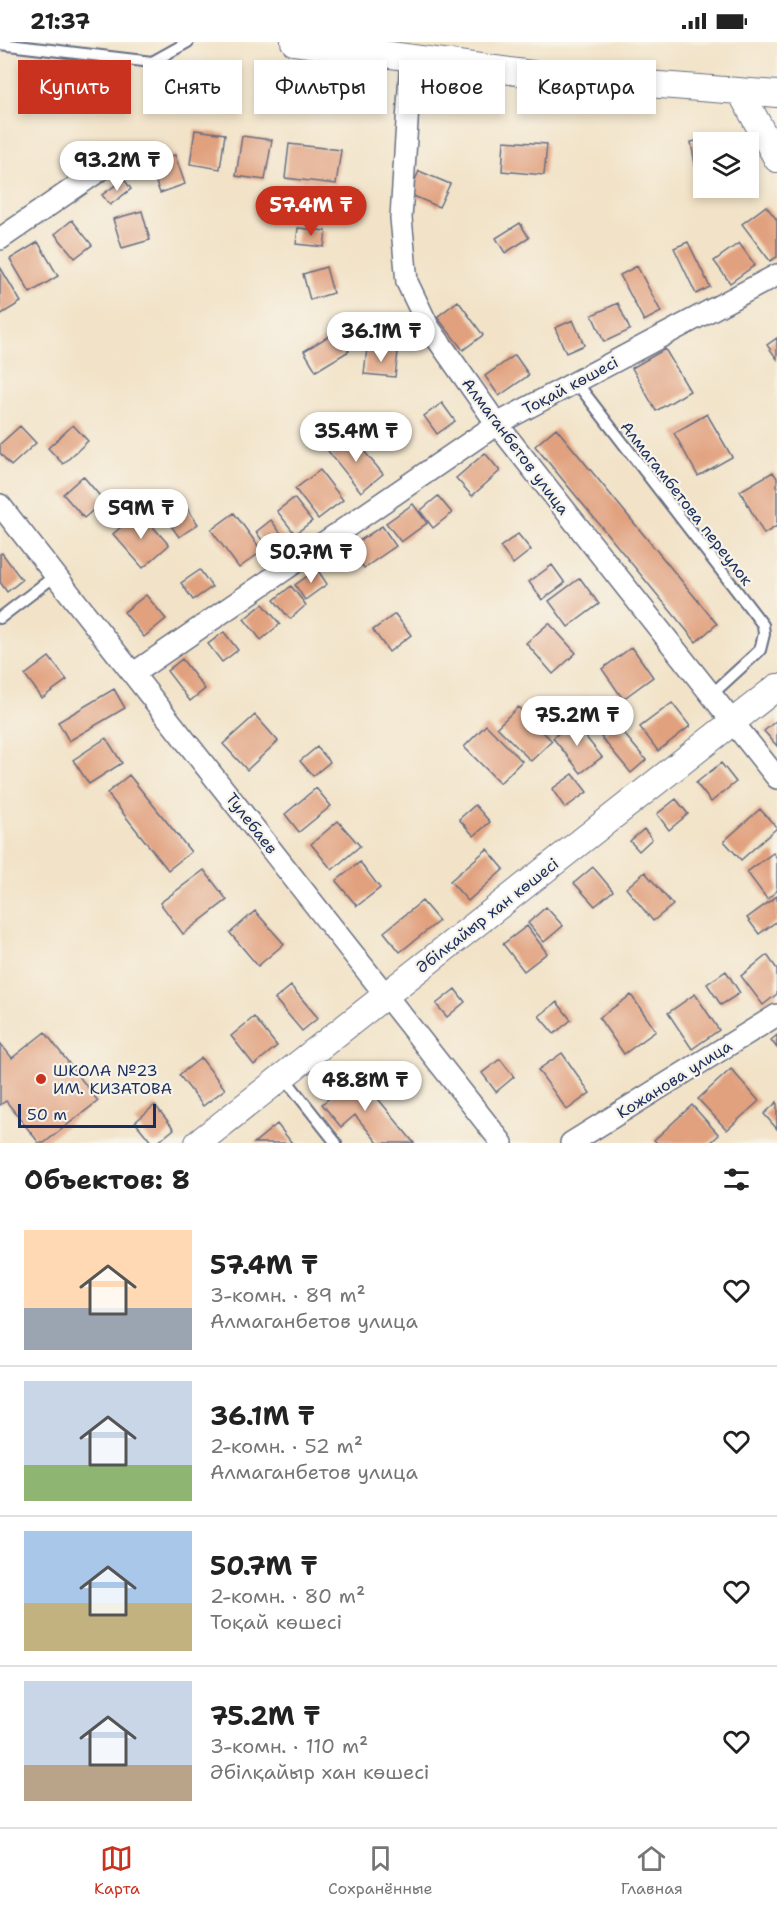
<!DOCTYPE html>
<html lang="ru">
<meta charset="utf-8">
<style>
body{margin:0;font-family:"Shantell Sans",sans-serif;background:#f6f6f6;color:#222;height:100vh;display:flex;flex-direction:column;font-size:22px;white-space:nowrap}
*{box-sizing:border-box;margin:0}
p{font-size:20px;color:#767676}
.icon{flex:none;width:33px;height:33px;fill:none;stroke:currentColor;stroke-width:2;stroke-linecap:round;stroke-linejoin:round}
.map{position:relative;height:1101px;overflow:hidden}
.panel{display:flex;flex-direction:column;background:#fff;flex:1}
.panel>*{flex:none}
.banner{position:absolute;left:18px;top:18px;width:741px;height:54px;display:flex;gap:12px}
.buttons{position:absolute;left:693px;top:90px;display:grid;gap:12px}
.buttons a{display:grid;place-items:center;width:66px;height:66px;border-radius:0px;background:#fff;box-shadow:0 3px 9px #0003;font-size:30px}
.scale{position:absolute;left:18px;bottom:15px;width:138px;box-sizing:border-box;padding-left:6px;border:3px solid #1b2f5e;border-top:0;font-size:16px;line-height:21px;white-space:nowrap;color:#1b2f5e;-webkit-text-stroke:4px #f7f3e8;paint-order:stroke}
.price{position:absolute;translate:-50% -51px;padding:0 14px;border-radius:21px;background:#fff;color:#222;font-size:20px;line-height:39px;filter:drop-shadow(0 2px 3px #0008)}
.price::after{content:'';position:absolute;left:50%;top:36px;width:18px;height:14px;margin-left:-9px;background:inherit;clip-path:polygon(0 0,100% 0,50% 100%)}
.price.on{background:#c8321e;color:#fff}
ul{padding:0;list-style:none}
li{display:flex;align-items:center;gap:18px;height:150px;padding:0 24px}
li+li{border-top:2px solid #e0e0e0}
li span{display:grid;place-items:center;flex:none;width:168px;height:120px;border-radius:0px;color:#555}
li>.icon{margin-inline-start:auto}
span .icon{width:72px;height:72px;fill:#fffc;stroke-width:1}
li b{font-size:26px}
h2{display:flex;justify-content:space-between;align-items:center;height:72px;padding:0 24px;font-size:26px}
.tag{padding:0 21px;border-radius:0px;background:#fff;box-shadow:0 3px 9px #0003;font-size:21px;line-height:54px}
.tag.on{background:#c8321e;color:#fff}
.status{display:flex;justify-content:space-between;align-items:center;height:42px;padding:0 30px;background:#fff;direction:ltr}
.status svg{height:16px;fill:currentColor}
.tabs{display:flex;justify-content:space-around;align-items:center;height:84px;border-top:2px solid #e0e0e0;background:#fff;font-size:16px;color:#767676}
.tabs a{display:grid;justify-items:center;gap:3px}
.tabs .on{color:#c8321e}
.map>svg:first-child{display:block}
</style>
<div class="status"><b>21:37</b><svg viewBox="0 0 49 12"><path d="M0 12V9h3v3zM5 12V6h3v6zM10 12V3h3v9zM15 12V0h3v12zM26 1h20v11H26zM47 4h2v5h-2z"/></svg></div>
<div class="map">
<svg width="777" height="1101" viewBox="0 0 777 1101">
<rect width="100%" height="100%" fill="#f7f3e8"/>
<filter id="ink" filterUnits="userSpaceOnUse"><feTurbulence type="fractalNoise" baseFrequency=".0167" numOctaves="2"/><feDisplacementMap in="SourceGraphic" scale="12" xChannelSelector="R" yChannelSelector="G"/><feConvolveMatrix kernelMatrix="1 2 1 2 8 2 1 2 1" color-interpolation-filters="sRGB"/></filter>
<filter id="wash" filterUnits="userSpaceOnUse"><feTurbulence type="fractalNoise" baseFrequency=".008" numOctaves="4" result="noise"/><feDisplacementMap in="SourceGraphic" scale="24" xChannelSelector="R" yChannelSelector="G"/><feGaussianBlur stdDeviation="1.35" result="paint"/><feColorMatrix in="noise" values="0 0 0 0 0 0 0 0 0 0 0 0 0 0 0 0 0 1.4 0 .05"/><feComposite in="paint" operator="in"/></filter>
<g filter="url(#wash)">
<rect width="100%" height="100%" fill="#f2e3c8"/>
<g id="blocks">
<path fill="#e1a07e" d="M195,88L225,92L220,127L190,122Z
M723,93L725,100H704V127L696,128L691,100Z
M242,94L272,98L265,138L236,134Z
M504,99L547,102L544,133L502,129Z
M289,102L341,108L336,142L285,136Z
M175,113L185,142L160,151L149,122Z
M419,129L450,142L439,165L409,152Z
M124,137L131,147L110,163L102,153Z
M766,164L777,178V215L770,219L742,182Z
M142,169L150,198L122,206L113,177Z
M72,178L92,203L75,216L55,192Z
M520,181L529,196L505,211L496,196Z
M298,186L326,189L324,205L296,202Z
M38,200L58,234L30,251L10,217Z
M688,200L710,245L696,252L674,206Z
M739,201L755,223L730,241L714,219Z
M637,224L661,270L644,279L620,233Z
M0,225L21,260L0,273Z
M326,225L333,251L310,258L303,232Z
M458,259L483,293L463,308L437,275Z
M618,261L630,288L604,300L592,273Z
M573,278L584,303L566,311L555,286Z
M337,289L349,309L316,329L304,309Z
M777,296V317L767,303Z
M367,306L398,310L395,335L364,332Z
M665,307L690,349L656,369L632,326Z
M515,313L529,333L499,354L485,334Z
M442,361L455,379L437,392L424,374Z
M707,372L732,415L698,434L674,391Z
M73,383L88,399L63,422L48,406Z
M20,384L36,401L11,424L0,411V402Z
M556,386L717,582L696,600L535,404Z
M350,392L383,432L361,450L328,409Z
M485,411L500,429L472,454L456,436Z
M320,428L343,458L318,477L295,447Z
M773,430L777,436V484L764,492L740,449Z
M83,434L104,459L84,476L63,452Z
M438,454L452,471L433,486L420,469Z
M294,456L312,479L295,492L277,469Z
M413,462L427,481L401,500L386,481Z
M186,465L198,482L179,495L167,478Z
M139,469L169,503L143,526L113,492Z
M234,471L262,509L239,526L211,488Z
M271,478L285,497L270,509L256,490Z
M382,484L396,504L364,526L350,505Z
M518,492L531,508L513,522L500,505Z
M2,511L22,538L7,550L0,540V512Z
M552,523L565,541L542,558L529,540Z
M317,527L327,542L305,558L295,543Z
M200,528L212,545L193,558L181,541Z
M580,536L599,562L568,585L549,559Z
M291,544L306,563L290,577L274,558Z
M146,553L166,577L144,595L124,570Z
M263,562L280,582L261,598L244,577Z
M395,572L411,593L389,610L373,588Z
M549,581L576,611L553,632L526,601Z
M224,590L238,608L222,620L208,602Z
M632,605L653,635L623,657L602,627Z
M49,615L67,638L42,656L25,633Z
M182,617L205,647L190,659L167,629Z
M114,647L125,666L69,699L58,680Z
M672,661L690,684L658,709L640,685Z
M518,665L552,699L531,719L497,685Z
M255,673L278,699L247,728L223,702Z
M777,678V704L764,689Z
M573,679L602,715L581,731L553,696Z
M616,682L646,718L631,731L601,695Z
M486,683L522,719L500,741L464,705Z
M106,696L122,721L89,742L73,718Z
M317,705L330,720L313,734L300,719Z
M721,721L736,740L711,760L696,741Z
M573,732L587,750L565,766L552,747Z
M129,733L191,810L168,828L107,751Z
M316,746L331,764L299,790L285,772Z
M676,757L688,772L669,788L657,772Z
M475,763L490,780L474,794L459,777Z
M760,767L777,786L741,818L724,799Z
M338,779L360,804L332,828L311,802Z
M644,787L652,797L639,809L630,799Z
M487,807L504,827L468,859L450,839Z
M773,811L777,816V849L767,857L747,830Z
M360,820L380,846L357,864L336,839Z
M593,825L613,849L595,864L574,841Z
M204,828L227,858L183,892L160,861Z
M645,830L673,863L653,879L626,846Z
M777,854V879L759,892L747,876Z
M422,859L439,879L400,910L384,890Z
M546,865L563,884L544,900L528,881Z
M255,869L284,902L258,924L230,891Z
M527,884L547,911L524,929L503,902Z
M767,913L777,927V952L763,963L741,934Z
M726,929L740,951L721,963L707,942Z
M291,944L318,976L302,989L275,957Z
M455,947L465,960L447,975L436,962Z
M695,952L719,988L692,1007L668,971Z
M631,953L656,989L624,1012L599,976Z
M557,960L571,978L554,992L539,974Z
M254,975L277,1004L254,1023L231,994Z
M45,990L98,1059L44,1101H39L6,1059L0,1063V1001L12,1016Z
M777,993V1006L771,998Z
M562,1011L590,1051L567,1068L538,1028Z
M201,1016L225,1047L203,1064L179,1033Z
M500,1017L514,1035L496,1050L482,1031Z
M731,1027L759,1059L727,1088L698,1057Z
M358,1032L414,1101H378L355,1073L341,1085L322,1062Z
M777,1060V1087L764,1072Z
M155,1063L174,1087L157,1101H152L135,1080Z
M692,1063L719,1093L710,1101H657L654,1098Z
M277,1082L292,1101H254Z"/>
</g>
</g>
<g filter="url(#ink)">
<use href="#blocks" fill-opacity="0" stroke="#666e83" stroke-width="1.5"/>
<g fill="none" stroke-linecap="round" stroke-linejoin="round">
<g stroke="#666e83" stroke-width="14">
<path id="service" d="M0,2L152,20L188,0
M576,340L763,583L764,592L760,608L711,653
M0,576L56,533
M283,1034L336,1101"/>
</g>
<g stroke="#666e83" stroke-width="24">
<path id="minor" d="M411,16L401,176L407,240L428,284L497,382L777,736
M0,197L119,115
M0,463L502,1101
M134,631L497,382L777,233
M571,1101L777,973"/>
</g>
<g stroke="#666e83" stroke-width="28">
<path id="tertiary" d="M294,0L555,35L777,52
M740,49L777,117
M198,1101L777,645"/>
</g>
<use href="#service" stroke="#fff" stroke-width="10"/>
<use href="#minor" stroke="#fff" stroke-width="21"/>
<use href="#tertiary" stroke="#fff" stroke-width="26"/>
</g>
</g>
<circle fill="#c8321e" stroke="#f7f3e8" stroke-width="2" cx="41" cy="1037" r="6"/>
<g text-anchor="middle" stroke-width="4.5" stroke-linejoin="round" paint-order="stroke">
<g font-size="16" fill="#1b2f5e" stroke="#f7f3e8">
<text transform="translate(570 343) rotate(-28)" y="6">Тоқай көшесі</text>
<text transform="translate(516 404) rotate(53)" y="6">Алмаганбетов улица</text>
<text transform="translate(687 461) rotate(52)" y="6">Алмагамбетова переулок</text>
<text transform="translate(252 781) rotate(52)" y="6">Тулебаев</text>
<text transform="translate(487 873) rotate(-38)" y="6">Әбілқайыр хан көшесі</text>
<text transform="translate(674 1037) rotate(-32)" y="6">Кожанова улица</text>
</g>
<g font-size="16" fill="#1b2f5e" stroke="#f7f3e8" text-anchor="start">
<text x="53" y="1034">ШКОЛА №23<tspan x="53" dy="18">ИМ. КИЗАТОВА</tspan></text>
</g>
</g>
</svg>
<div class="buttons">
<a><svg class="icon" aria-label="layers" viewBox="0 0 24 24"><path d="M12 4l9 5-9 5-9-5zM3 14l9 5 9-5"/></svg></a>
</div>
<div class="scale">50 m</div>
<b class="price" style="left:117px;top:150px">93.2M ₸</b>
<b class="price on" style="left:311px;top:195px">57.4M ₸</b>
<b class="price" style="left:381px;top:321px">36.1M ₸</b>
<b class="price" style="left:356px;top:421px">35.4M ₸</b>
<b class="price" style="left:141px;top:498px">59M ₸</b>
<b class="price" style="left:311px;top:542px">50.7M ₸</b>
<b class="price" style="left:577px;top:705px">75.2M ₸</b>
<b class="price" style="left:365px;top:1070px">48.8M ₸</b>
<div class="banner">
<a class="tag on">Купить</a>
<a class="tag">Снять</a>
<a class="tag">Фильтры</a>
<a class="tag">Новое</a>
<a class="tag">Квартира</a>
</div>
</div>
<section class="panel">
<h2>Объектов: 8<svg class="icon" aria-label="filters" viewBox="0 0 24 24"><path d="M4 7h16M4 17h16"/><circle cx="9" cy="7" r="2"/><circle cx="15" cy="17" r="2"/></svg></h2>
<ul>
<li><span style="background:linear-gradient(#ffd9b3 65%,#9aa5b1 0)"><svg class="icon" aria-label="home" viewBox="0 0 24 24"><path d="M3 11l9-7 9 7M6 9v11h12V9"/></svg></span><div><b>57.4M ₸</b><p>3-комн. · 89 m²</p><p>Алмаганбетов улица</p></div><svg class="icon" aria-label="heart" viewBox="0 0 24 24"><path d="M12 20l-8-8c-3-5 5-10 8-4 3-6 11-1 8 4z"/></svg></li>
<li><span style="background:linear-gradient(#c9d6e8 70%,#8fb573 0)"><svg class="icon" aria-label="home" viewBox="0 0 24 24"><path d="M3 11l9-7 9 7M6 9v11h12V9"/></svg></span><div><b>36.1M ₸</b><p>2-комн. · 52 m²</p><p>Алмаганбетов улица</p></div><svg class="icon" aria-label="heart" viewBox="0 0 24 24"><path d="M12 20l-8-8c-3-5 5-10 8-4 3-6 11-1 8 4z"/></svg></li>
<li><span style="background:linear-gradient(#a9c7e8 60%,#c2b280 0)"><svg class="icon" aria-label="home" viewBox="0 0 24 24"><path d="M3 11l9-7 9 7M6 9v11h12V9"/></svg></span><div><b>50.7M ₸</b><p>2-комн. · 80 m²</p><p>Тоқай көшесі</p></div><svg class="icon" aria-label="heart" viewBox="0 0 24 24"><path d="M12 20l-8-8c-3-5 5-10 8-4 3-6 11-1 8 4z"/></svg></li>
<li><span style="background:linear-gradient(#c9d6e8 70%,#b9a48a 0)"><svg class="icon" aria-label="home" viewBox="0 0 24 24"><path d="M3 11l9-7 9 7M6 9v11h12V9"/></svg></span><div><b>75.2M ₸</b><p>3-комн. · 110 m²</p><p>Әбілқайыр хан көшесі</p></div><svg class="icon" aria-label="heart" viewBox="0 0 24 24"><path d="M12 20l-8-8c-3-5 5-10 8-4 3-6 11-1 8 4z"/></svg></li>
</ul>
</section>
<nav class="tabs">
<a class="on"><svg class="icon" aria-label="map" viewBox="0 0 24 24"><path d="M3 6l6-2 6 2 6-2v14l-6 2-6-2-6 2zM9 4v14M15 6v14"/></svg>Карта</a>
<a><svg class="icon" aria-label="saved" viewBox="0 0 24 24"><path d="M7 4h10v16l-5-4-5 4z"/></svg>Сохранённые</a>
<a><svg class="icon" aria-label="home" viewBox="0 0 24 24"><path d="M3 11l9-7 9 7M6 9v11h12V9"/></svg>Главная</a>
</nav>
